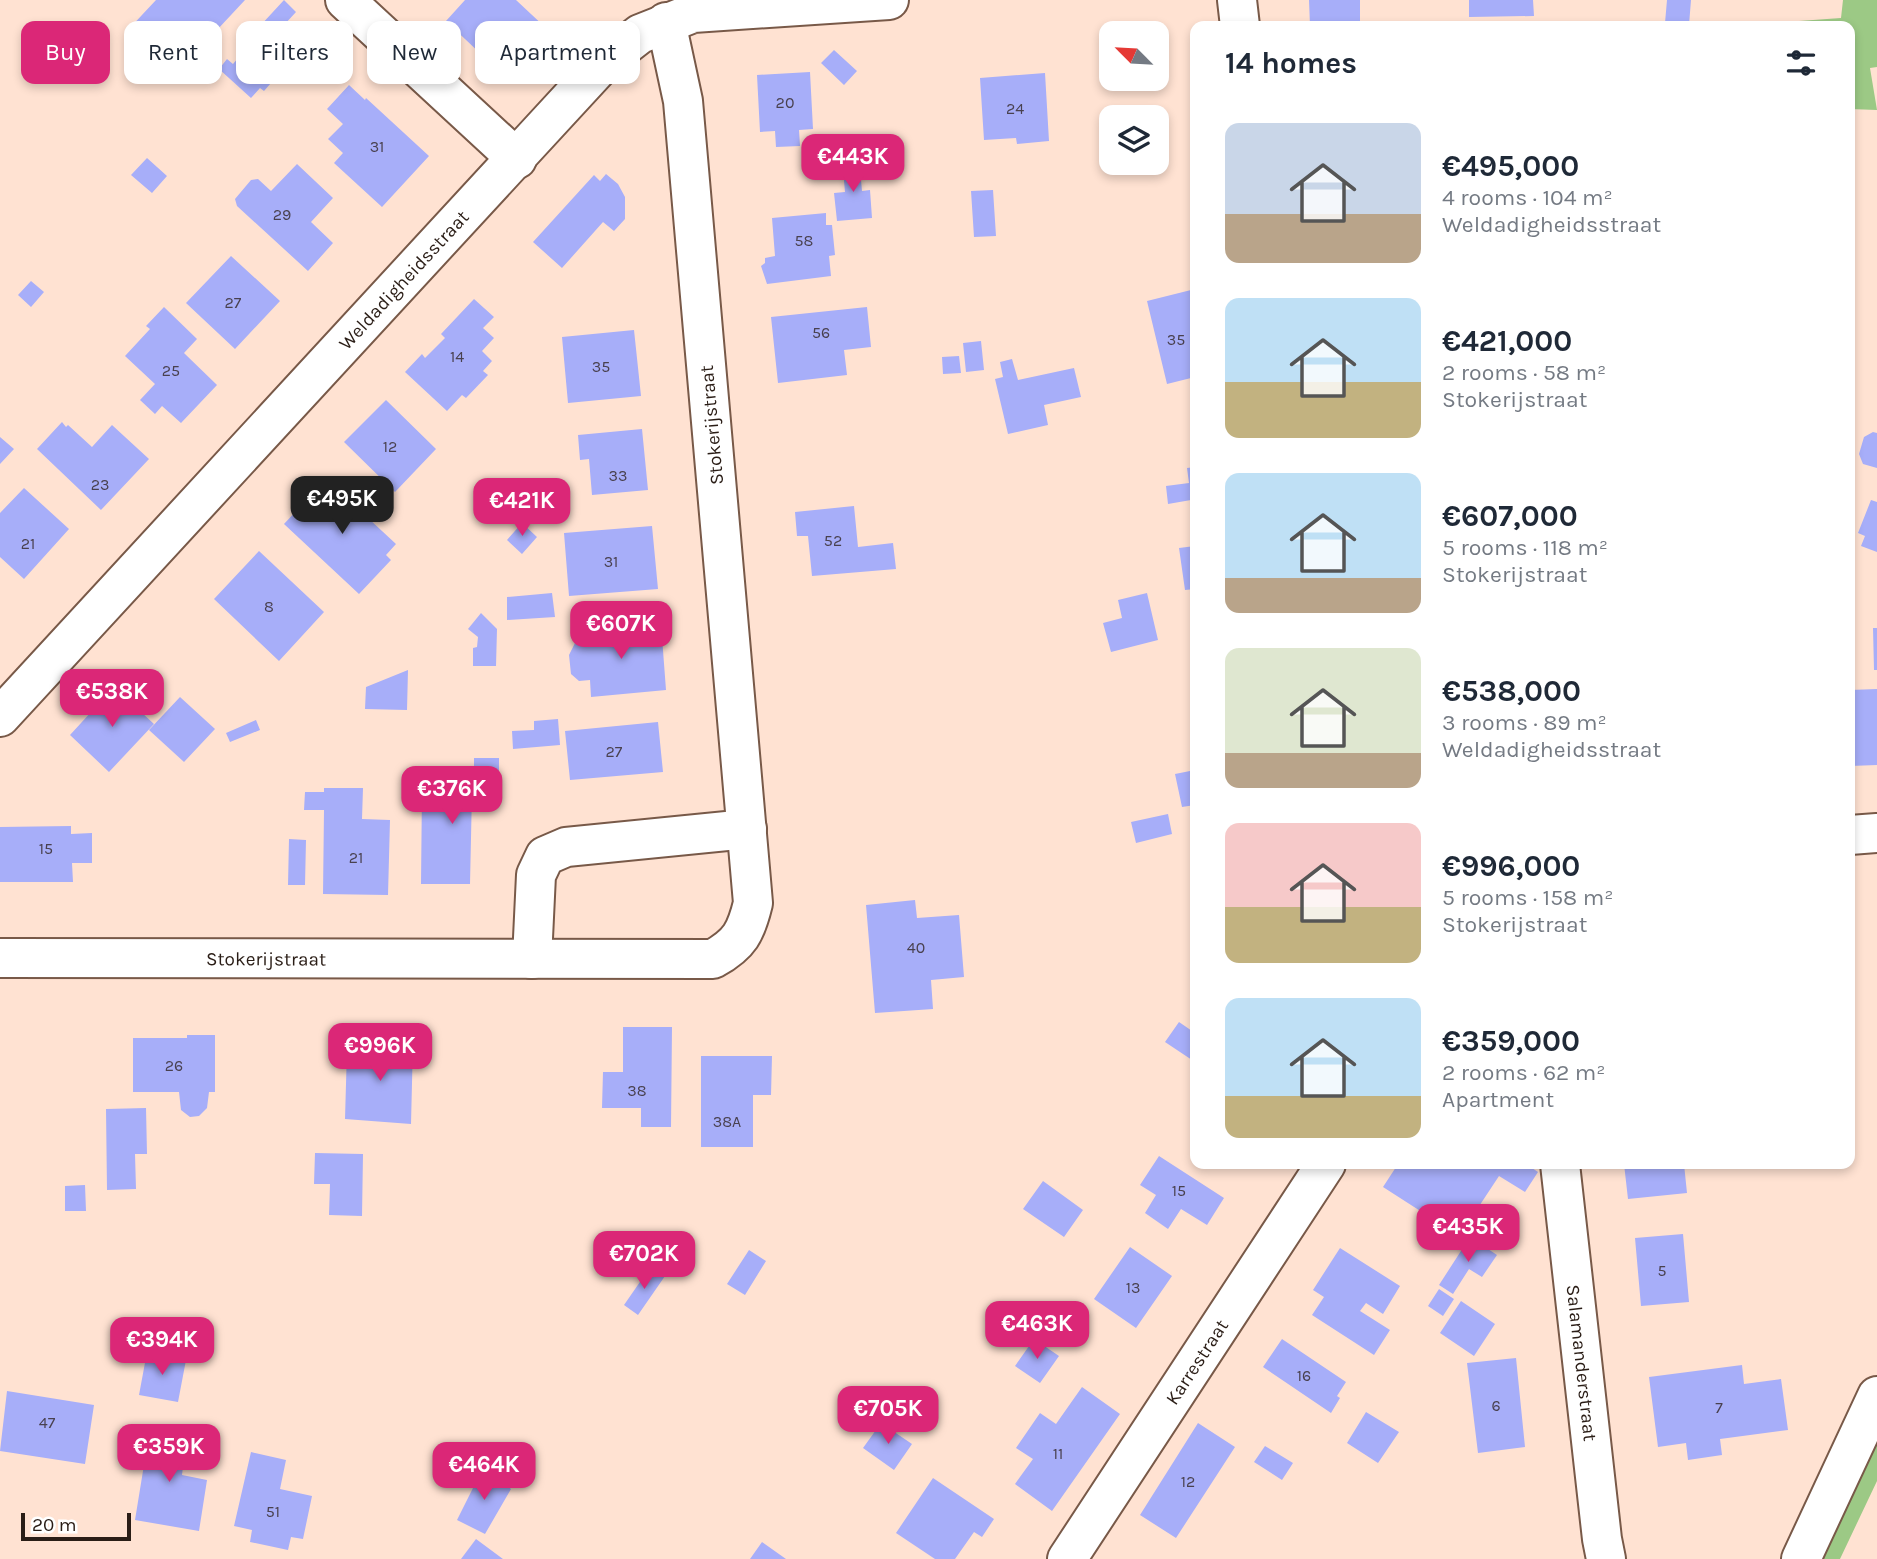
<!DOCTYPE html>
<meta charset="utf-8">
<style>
body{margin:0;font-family:Karla,sans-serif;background:#f6f6f7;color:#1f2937;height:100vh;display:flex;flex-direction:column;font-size:26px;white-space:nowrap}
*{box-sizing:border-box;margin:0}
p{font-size:23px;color:#747a83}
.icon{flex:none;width:38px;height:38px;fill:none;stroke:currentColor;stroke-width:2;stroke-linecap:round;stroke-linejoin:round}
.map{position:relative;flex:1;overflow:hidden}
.details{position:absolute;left:1190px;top:21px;width:665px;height:1148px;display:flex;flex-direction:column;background:#fff;border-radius:14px;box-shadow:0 4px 10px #0003}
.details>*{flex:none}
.top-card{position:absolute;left:21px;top:21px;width:665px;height:63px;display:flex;gap:14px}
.needle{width:46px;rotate:294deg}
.tools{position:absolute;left:1099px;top:21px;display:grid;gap:14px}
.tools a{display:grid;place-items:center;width:70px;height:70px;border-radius:14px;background:#fff;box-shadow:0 4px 10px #0003;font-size:35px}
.scale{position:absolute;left:21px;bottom:18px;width:110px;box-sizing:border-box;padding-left:7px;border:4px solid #2a1d16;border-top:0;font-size:19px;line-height:24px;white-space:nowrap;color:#2a1d16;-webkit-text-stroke:5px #fff;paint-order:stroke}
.price{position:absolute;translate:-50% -60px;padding:0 16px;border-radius:14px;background:#db2777;color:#fff;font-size:23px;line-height:46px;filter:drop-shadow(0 2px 4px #0008)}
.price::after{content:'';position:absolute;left:50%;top:42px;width:21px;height:16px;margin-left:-10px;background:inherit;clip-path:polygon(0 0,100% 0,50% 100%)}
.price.selected{background:#222;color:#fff}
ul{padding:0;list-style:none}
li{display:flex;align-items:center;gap:21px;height:175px;padding:0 35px}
li span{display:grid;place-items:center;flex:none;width:196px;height:140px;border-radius:14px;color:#555}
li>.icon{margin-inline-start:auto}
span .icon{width:84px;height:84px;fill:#fffc;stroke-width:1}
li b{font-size:30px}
h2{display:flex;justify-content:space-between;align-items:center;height:84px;padding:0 35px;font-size:30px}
.chip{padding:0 24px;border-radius:14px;background:#fff;box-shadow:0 4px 10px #0003;font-size:24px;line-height:63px}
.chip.selected{background:#db2777;color:#fff}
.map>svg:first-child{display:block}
</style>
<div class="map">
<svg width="1877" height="1559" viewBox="0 0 1877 1559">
<rect width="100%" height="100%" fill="#ffe2d2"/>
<path fill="#9cc985" d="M1843,0H1877V67L1870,68L1877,110L1850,109V26H1729L1841,18Z
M1877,1432V1481L1840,1559H1815Z"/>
<path fill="#a7aef9" d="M156,0H245L175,75L127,31Z
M284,0L296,12L261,50L248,39Z
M465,0H516L547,29L503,75L446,21Z
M1309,0H1360V26H1310Z
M1469,0H1533L1534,16L1469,17Z
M1667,0H1691L1689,25L1665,23Z
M834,50L857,71L844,85L821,63Z
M238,58L245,65L240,70L247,76L261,60L278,75L264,91L260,88L251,98L219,69L227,59L233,64Z
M810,72L813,129L799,130L800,146L776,147L775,131L760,132L757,75Z
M1045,73L1049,141L1017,144L1016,138L984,140L980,78Z
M349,85L365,100L366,98L429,156L382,207L334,163L343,153L328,139L343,124L327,109Z
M147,158L167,176L152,193L131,175Z
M859,158L862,191L870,190L872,218L837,221L834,193L845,192L842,159Z
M297,164L333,198L311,222L333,243L308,271L237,206L235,199L251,180L258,179L271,191Z
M606,174L618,184L625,197V219L614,231L603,222L562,268L533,242L594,175L600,181Z
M993,190L996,236L974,237L971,191Z
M826,213V225H832L835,255L829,256L831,276L767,284L761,266L765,263V258L775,256L772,218Z
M231,256L280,301L235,349L186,303Z
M31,281L44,292L31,307L18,295Z
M1195,289V377L1167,384L1147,301Z
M474,299L494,317L483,328L494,338L482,351L492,361L483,371L488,375L466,398L462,395L447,411L405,372L422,354L425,358L445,338L441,334Z
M164,307L197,339L184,353L217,385L181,423L162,406L155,414L140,400L155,384L125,356L150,329L146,326Z
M867,307L871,347L844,350L847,375L778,383L771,317Z
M634,330L641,396L568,403L562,337Z
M981,341L984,370L966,372L963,343Z
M959,356L961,373L943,374L942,357Z
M1012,359L1018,380L1074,368L1081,397L1044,405L1048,425L1008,434L995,379L1003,377L1000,362Z
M386,400L436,449L395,492L344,442Z
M62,422L66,427L68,425L92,447L112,425L149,459L101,510L37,449Z
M642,429L648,490L592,495L589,459L580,460L578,435Z
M1873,432L1877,433V468L1863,464L1859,454L1864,437Z
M0,437L14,449L0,464Z
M1195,467V520H1194L1191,500L1168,504L1166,486L1189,483L1187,468Z
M326,479L396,544L386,555L391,560L359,594L284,524Z
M24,488L69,529L24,579L0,557V513Z
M561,496L562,518L520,521L518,499Z
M1871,500L1877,502V552L1861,546L1865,536L1858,533Z
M854,506L858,547L893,543L896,569L812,576L808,536H797L795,512Z
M522,523L537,537L522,554L507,540Z
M652,526L658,589L569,596L564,533Z
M1195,546V589L1185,590L1179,548Z
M259,551L324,612L279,661L214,599Z
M552,593L555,617L507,620V597Z
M1147,593L1158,640L1111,652L1103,623L1122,618L1118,600Z
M481,613L497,629L496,666H473V648L477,647L478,637L468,629Z
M661,624L666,690L591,697L590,680L579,681L571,674L569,655L575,643L587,642L586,631Z
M1873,628H1877V670H1874Z
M408,670L407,710L365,709L366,687Z
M114,687L154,724L109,772L70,735Z
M1877,689V765L1850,766V690Z
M180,697L215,729L184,762L149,730Z
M558,719L560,745L513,749L512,731L534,730V721Z
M256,720L260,730L230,742L226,733Z
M658,722L663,772L570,780L565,731Z
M474,758H499V792H472L470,884H421L422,788L474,787Z
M1195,770V805L1182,807L1175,774Z
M324,788H363L362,819L390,820L388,895L323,894L324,810H304L305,792H324Z
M1168,814L1172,834L1136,843L1131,822Z
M71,826V834L92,833V863H72L73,882H0V827Z
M289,839L306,840L305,885H288Z
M915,900L917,918L959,915L964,977L931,980L933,1009L875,1013L866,905Z
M1179,1022L1195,1033V1062L1165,1042Z
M623,1027H672L671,1127H641V1108H602L603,1072H623Z
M187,1035H215V1092H209L207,1108L199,1116L190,1117L181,1110L179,1092H133V1038H187Z
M369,1042H413L411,1124L345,1119L347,1049L368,1050Z
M701,1056H772L771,1095H753V1147H701Z
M146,1108L147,1154H135L136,1189L107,1190L106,1109Z
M315,1153L363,1154L362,1216L329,1215L330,1184H314Z
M1159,1156L1224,1198L1207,1225L1181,1209L1168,1229L1145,1213L1156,1195L1140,1185Z
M1398,1164H1480L1487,1169L1490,1164H1526L1538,1172L1525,1192L1499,1176L1464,1229L1430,1207L1425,1214L1383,1187Z
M1624,1164H1684L1687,1193L1628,1199Z
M1043,1181L1083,1210L1064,1237L1023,1209Z
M85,1185L86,1211H65V1186Z
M1683,1234L1689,1302L1641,1306L1635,1238Z
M1470,1237L1497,1255L1482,1277L1469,1269L1453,1294L1439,1285Z
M1130,1247L1172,1276L1136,1328L1094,1299Z
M1340,1248L1400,1286L1383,1314L1366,1303L1360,1311L1390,1330L1374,1355L1312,1315L1324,1297L1313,1290Z
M749,1250L766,1261L745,1295L727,1284Z
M651,1266L665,1276L638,1315L624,1305Z
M1439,1289L1454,1299L1443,1316L1428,1306Z
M1461,1301L1495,1324L1474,1356L1440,1333Z
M1034,1339L1059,1356L1040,1383L1015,1366Z
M1282,1339L1346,1382L1337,1396L1340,1398L1331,1413L1263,1367Z
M147,1352L186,1360L178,1402L139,1395Z
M1516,1358L1525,1447L1478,1453L1467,1363Z
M1742,1365L1744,1384L1781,1379L1788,1430L1720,1439L1722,1455L1688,1460L1686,1443L1658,1447L1649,1377Z
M1082,1387L1120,1414L1052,1511L1015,1484L1033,1459L1016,1448L1040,1413L1056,1424Z
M7,1391L94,1405L85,1464L0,1451Z
M1366,1412L1399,1432L1378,1463L1347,1443Z
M881,1423L912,1444L894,1470L863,1448Z
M1198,1423L1235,1447L1176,1538L1140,1515Z
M150,1428L187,1433L182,1475L207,1480L199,1531L135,1520Z
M1265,1446L1293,1463L1282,1480L1254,1462Z
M251,1452L286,1460L280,1489L312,1496L303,1539L291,1537L288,1550L250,1542L252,1530L234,1526Z
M484,1466L511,1489L485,1534L457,1520Z
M933,1478L994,1519L982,1537L974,1532L955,1559H935L896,1533Z
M476,1539L503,1559H461Z
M762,1542L786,1559H750Z"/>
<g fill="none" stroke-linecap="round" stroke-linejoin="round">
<g stroke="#785948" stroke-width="42">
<g id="street">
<path d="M345,0L517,159"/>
<path d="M1237,0L1240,26"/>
<path id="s1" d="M0,717L604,62L640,34L693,13L889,0"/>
<path d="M1850,835L1877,833"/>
<path id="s2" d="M0,958L713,959C740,944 746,932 753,903L683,101L666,22"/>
<path d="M532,959L536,875L545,856L566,847L747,829"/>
<path id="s3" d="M1560,1164L1602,1539L1606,1559"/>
<path id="s4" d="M1067,1559L1326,1164"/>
<path d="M1801,1559L1877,1396"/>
</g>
</g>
<use href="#street" stroke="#fff" stroke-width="38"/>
</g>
<g text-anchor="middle" stroke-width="6" stroke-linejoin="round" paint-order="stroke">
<g font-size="16" fill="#49414f">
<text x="785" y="108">20</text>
<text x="1015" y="114">24</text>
<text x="377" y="152">31</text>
<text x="282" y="220">29</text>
<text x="804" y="246">58</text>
<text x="233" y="308">27</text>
<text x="821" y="338">56</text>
<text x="1176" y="345">35</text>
<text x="457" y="362">14</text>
<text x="601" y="372">35</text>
<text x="171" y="376">25</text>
<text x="390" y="452">12</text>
<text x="618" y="481">33</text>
<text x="100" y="490">23</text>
<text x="833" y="546">52</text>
<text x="28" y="549">21</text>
<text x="611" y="567">31</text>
<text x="269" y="612">8</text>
<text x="614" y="757">27</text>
<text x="46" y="854">15</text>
<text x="356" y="863">21</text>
<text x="916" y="953">40</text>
<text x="174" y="1071">26</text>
<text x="637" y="1096">38</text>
<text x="727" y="1127">38A</text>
<text x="1179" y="1196">15</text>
<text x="1662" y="1276">5</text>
<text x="1133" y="1293">13</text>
<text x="1304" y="1381">16</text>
<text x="1496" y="1411">6</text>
<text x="1719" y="1413">7</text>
<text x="47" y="1428">47</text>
<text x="1058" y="1459">11</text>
<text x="1188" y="1487">12</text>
<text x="273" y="1517">51</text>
</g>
<g font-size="19" fill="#2a1d16" stroke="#fff">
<text dy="7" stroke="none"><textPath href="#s1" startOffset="595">Weldadigheidsstraat</textPath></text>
<text transform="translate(711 425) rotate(-95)" y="7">Stokerijstraat</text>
<text dy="7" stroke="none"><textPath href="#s2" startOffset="266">Stokerijstraat</textPath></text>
<text dy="7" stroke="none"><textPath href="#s4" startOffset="236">Karrestraat</textPath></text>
<text dy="7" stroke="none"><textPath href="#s3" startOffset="200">Salamanderstraat</textPath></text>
</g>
</g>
</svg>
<div class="tools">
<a><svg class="needle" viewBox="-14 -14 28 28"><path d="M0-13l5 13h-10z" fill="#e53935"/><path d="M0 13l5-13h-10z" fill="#747a83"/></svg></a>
<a><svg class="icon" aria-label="layers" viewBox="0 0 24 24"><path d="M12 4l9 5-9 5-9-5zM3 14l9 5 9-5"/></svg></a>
</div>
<div class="scale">20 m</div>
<b class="price" style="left:853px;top:194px">€443K</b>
<b class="price selected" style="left:342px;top:536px">€495K</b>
<b class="price" style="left:522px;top:538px">€421K</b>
<b class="price" style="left:621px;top:661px">€607K</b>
<b class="price" style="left:112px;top:729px">€538K</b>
<b class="price" style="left:452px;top:826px">€376K</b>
<b class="price" style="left:380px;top:1083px">€996K</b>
<b class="price" style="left:1468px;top:1264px">€435K</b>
<b class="price" style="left:644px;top:1291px">€702K</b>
<b class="price" style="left:1037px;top:1361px">€463K</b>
<b class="price" style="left:162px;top:1377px">€394K</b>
<b class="price" style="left:888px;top:1446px">€705K</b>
<b class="price" style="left:169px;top:1484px">€359K</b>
<b class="price" style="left:484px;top:1502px">€464K</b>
<div class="top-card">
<a class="chip selected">Buy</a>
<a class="chip">Rent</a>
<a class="chip">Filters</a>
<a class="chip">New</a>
<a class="chip">Apartment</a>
</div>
<section class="details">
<h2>14 homes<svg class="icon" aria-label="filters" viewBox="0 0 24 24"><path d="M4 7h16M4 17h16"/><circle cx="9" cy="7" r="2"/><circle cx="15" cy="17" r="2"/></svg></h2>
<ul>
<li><span style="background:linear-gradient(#c9d6e8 65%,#b9a48a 0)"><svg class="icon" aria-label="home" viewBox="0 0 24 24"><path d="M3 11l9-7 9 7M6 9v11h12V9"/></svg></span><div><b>€495,000</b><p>4 rooms · 104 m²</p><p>Weldadigheidsstraat</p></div></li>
<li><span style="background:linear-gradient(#bfe0f5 60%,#c2b280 0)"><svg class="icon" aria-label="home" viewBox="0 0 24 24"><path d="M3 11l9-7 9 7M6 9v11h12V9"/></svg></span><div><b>€421,000</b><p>2 rooms · 58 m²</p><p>Stokerijstraat</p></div></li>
<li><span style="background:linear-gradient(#bfe0f5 75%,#b9a48a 0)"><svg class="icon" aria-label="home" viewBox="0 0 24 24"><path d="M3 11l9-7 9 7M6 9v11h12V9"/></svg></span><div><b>€607,000</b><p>5 rooms · 118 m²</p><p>Stokerijstraat</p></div></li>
<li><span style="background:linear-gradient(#dfe7d0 75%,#b9a48a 0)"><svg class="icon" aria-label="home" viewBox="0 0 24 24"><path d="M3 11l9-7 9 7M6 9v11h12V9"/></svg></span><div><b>€538,000</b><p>3 rooms · 89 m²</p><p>Weldadigheidsstraat</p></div></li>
<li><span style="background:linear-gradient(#f6c9c9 60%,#c2b280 0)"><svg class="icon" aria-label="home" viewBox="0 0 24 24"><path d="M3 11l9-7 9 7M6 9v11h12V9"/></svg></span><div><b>€996,000</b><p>5 rooms · 158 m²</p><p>Stokerijstraat</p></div></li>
<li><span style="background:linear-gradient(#bfe0f5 70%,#c2b280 0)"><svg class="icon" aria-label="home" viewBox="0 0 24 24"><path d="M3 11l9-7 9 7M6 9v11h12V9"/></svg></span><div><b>€359,000</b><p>2 rooms · 62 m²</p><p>Apartment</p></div></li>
</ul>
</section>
</div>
